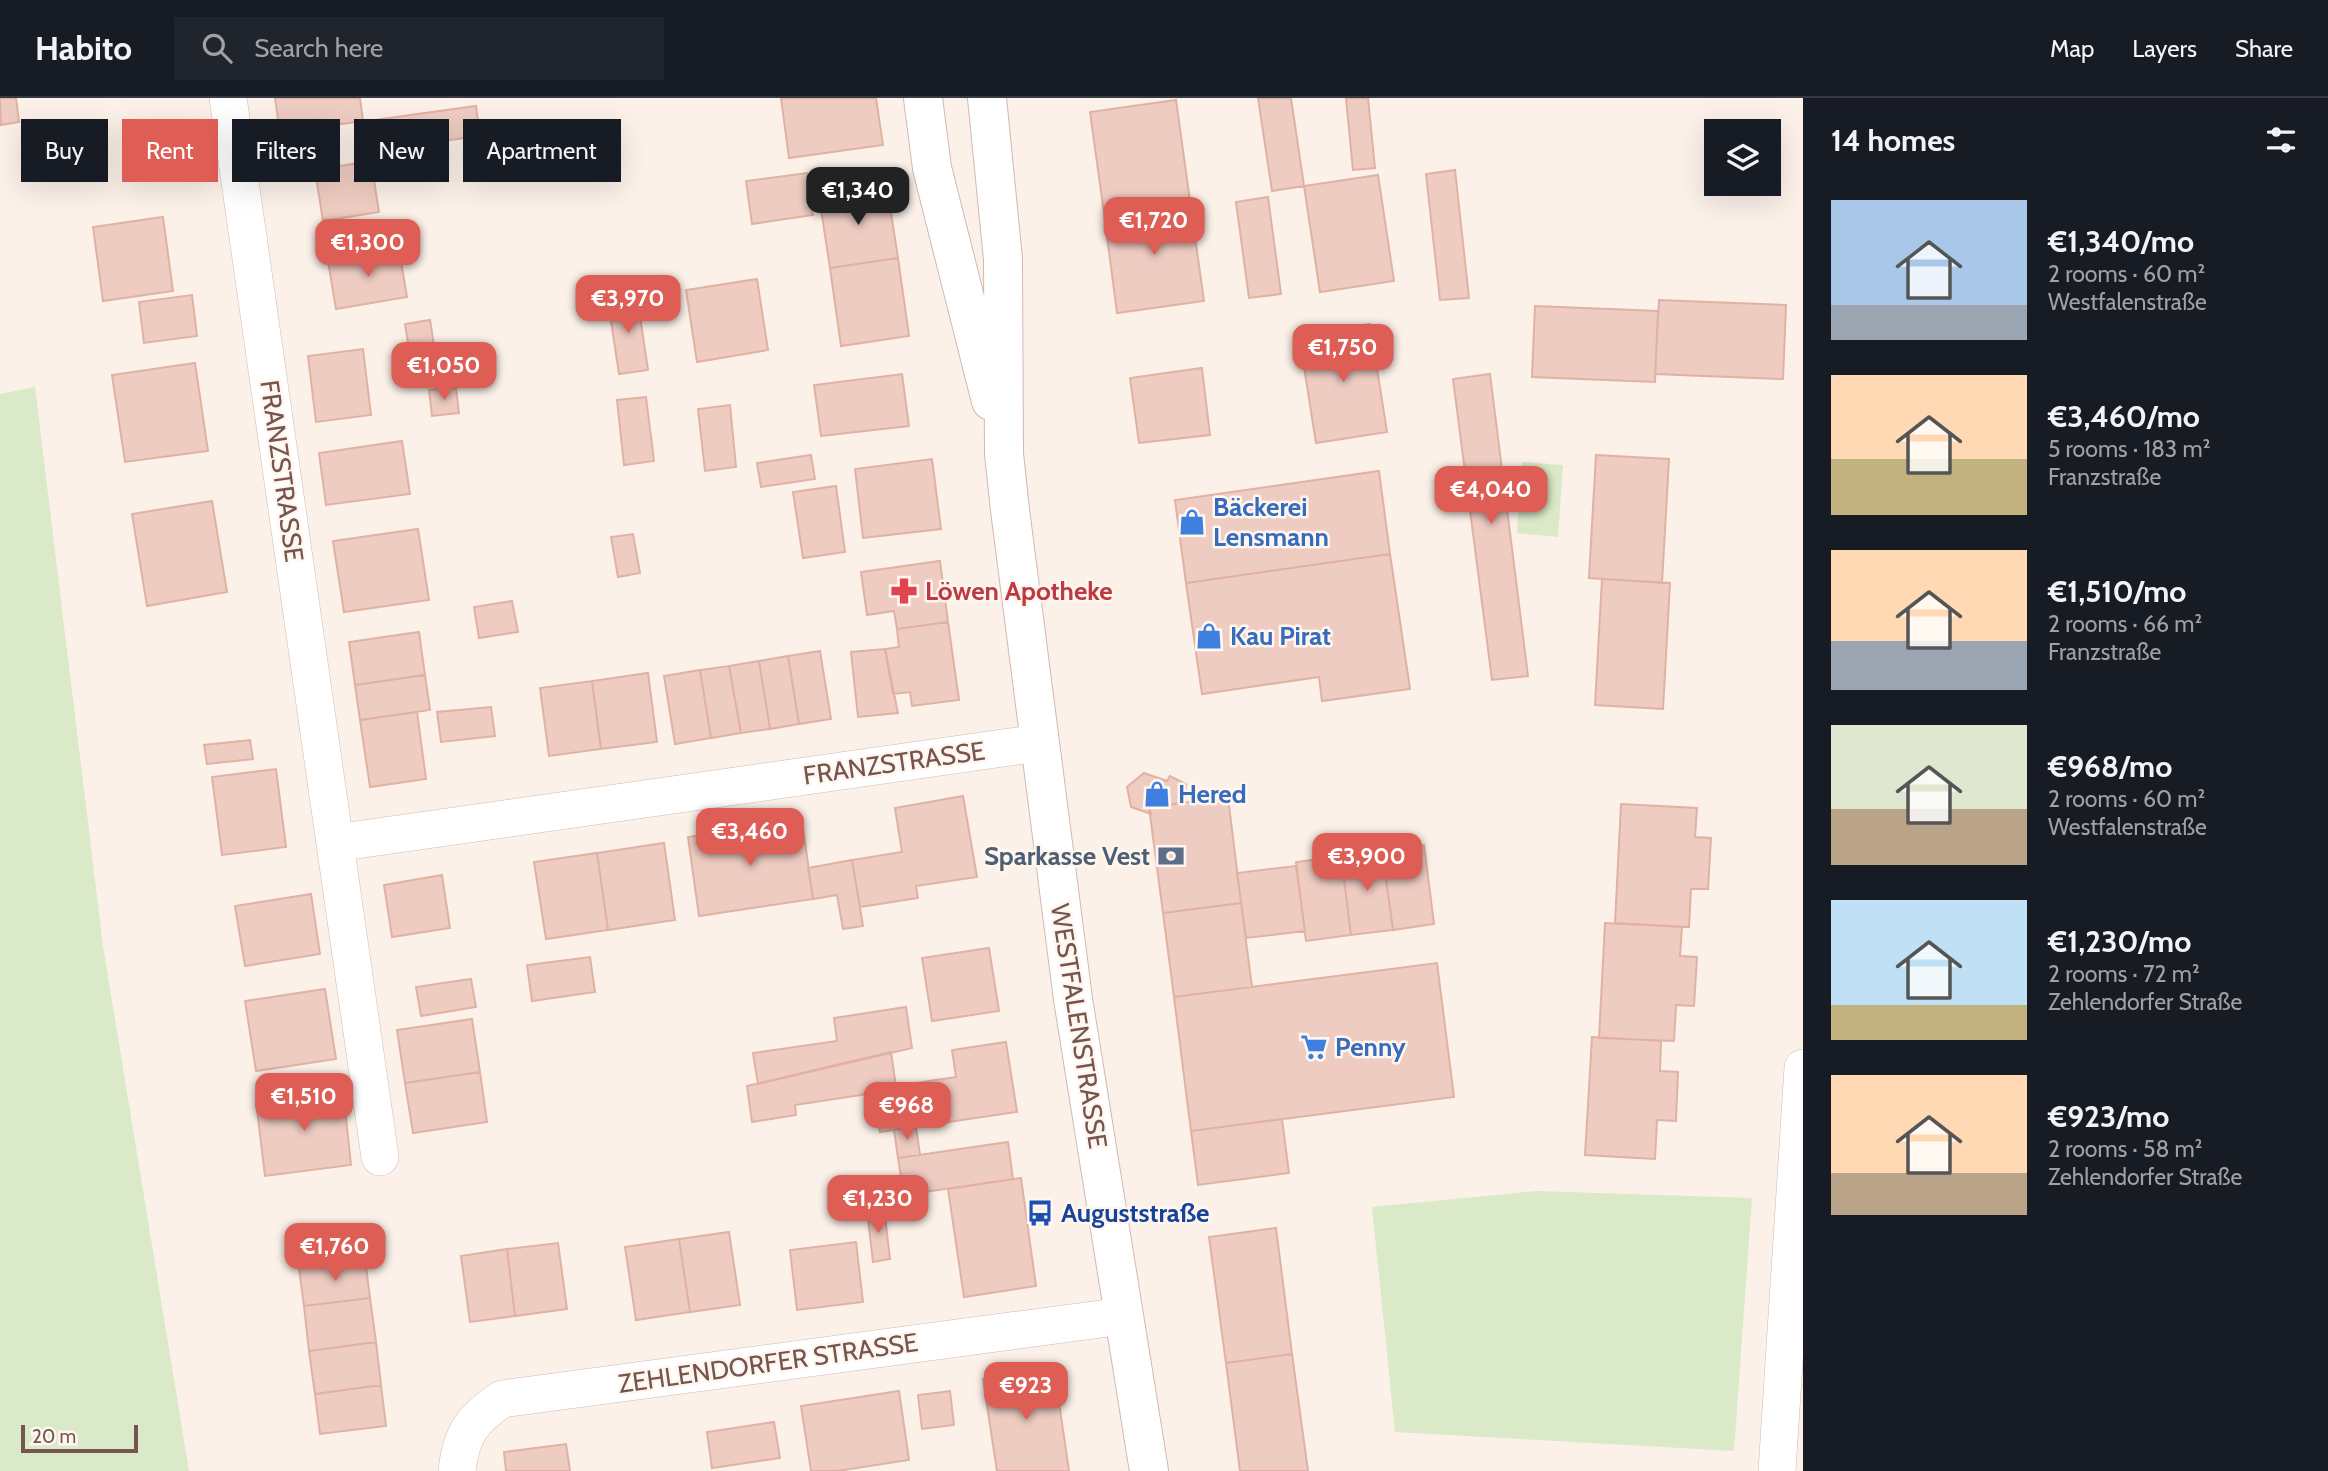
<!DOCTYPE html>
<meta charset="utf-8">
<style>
body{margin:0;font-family:Cabin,sans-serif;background:#20242c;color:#f1f3f6;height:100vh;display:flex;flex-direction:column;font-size:26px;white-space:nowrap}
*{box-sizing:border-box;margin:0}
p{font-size:23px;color:#9ea1a6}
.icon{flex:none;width:38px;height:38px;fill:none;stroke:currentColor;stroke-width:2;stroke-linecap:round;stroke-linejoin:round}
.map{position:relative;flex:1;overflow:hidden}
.details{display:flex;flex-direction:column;background:#171b24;width:525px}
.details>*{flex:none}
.banner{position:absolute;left:21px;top:21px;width:665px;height:63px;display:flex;gap:14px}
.tools{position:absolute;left:1704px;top:21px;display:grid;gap:14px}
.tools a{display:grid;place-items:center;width:77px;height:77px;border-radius:0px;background:#171b24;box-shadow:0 7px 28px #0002;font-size:35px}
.scale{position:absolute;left:21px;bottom:18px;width:117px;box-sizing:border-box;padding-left:7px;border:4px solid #75554e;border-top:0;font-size:19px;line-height:24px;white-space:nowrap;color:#75554e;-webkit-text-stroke:5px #fef6ef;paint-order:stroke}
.price{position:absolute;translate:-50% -60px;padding:0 16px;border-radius:14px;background:#de5d55;color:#fff;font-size:23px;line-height:46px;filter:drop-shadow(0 2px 4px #0008)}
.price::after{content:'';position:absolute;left:50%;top:42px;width:21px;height:16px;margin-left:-10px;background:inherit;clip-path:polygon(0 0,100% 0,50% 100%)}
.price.on{background:#222;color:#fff}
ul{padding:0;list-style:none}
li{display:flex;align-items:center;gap:21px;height:175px;padding:0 28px}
li span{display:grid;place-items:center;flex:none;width:196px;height:140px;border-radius:0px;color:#555}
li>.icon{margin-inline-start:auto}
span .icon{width:84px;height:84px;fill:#fffc;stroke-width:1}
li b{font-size:30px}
h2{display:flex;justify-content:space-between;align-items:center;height:84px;padding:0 28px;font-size:30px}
.tag{padding:0 24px;border-radius:0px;background:#171b24;box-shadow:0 7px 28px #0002;font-size:24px;line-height:63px}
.tag.on{background:#de5d55;color:#fff}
header{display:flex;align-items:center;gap:42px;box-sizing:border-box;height:98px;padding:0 35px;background:#171b24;border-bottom:2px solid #363941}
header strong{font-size:33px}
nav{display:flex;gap:38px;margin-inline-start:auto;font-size:24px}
.search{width:490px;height:63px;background:#20242c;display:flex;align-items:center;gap:18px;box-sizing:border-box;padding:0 24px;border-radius:0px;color:#9ea1a6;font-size:26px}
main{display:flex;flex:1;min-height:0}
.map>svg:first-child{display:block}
</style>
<header>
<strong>Habito</strong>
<div class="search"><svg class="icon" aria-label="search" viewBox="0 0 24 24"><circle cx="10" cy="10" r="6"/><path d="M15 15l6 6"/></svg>Search here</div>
<nav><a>Map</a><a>Layers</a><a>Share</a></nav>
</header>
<main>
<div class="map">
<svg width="1803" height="1373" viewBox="0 0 1803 1373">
<rect width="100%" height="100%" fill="#fbf1e9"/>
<path fill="#dae9c7" d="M35,289L103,848L189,1373H0V296Z
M1522,364L1563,367L1558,439L1517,435Z
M1536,1093L1752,1100L1734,1353L1395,1334L1372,1109Z"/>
<path fill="#efccc2" stroke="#e1b1a3" stroke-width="2" d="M0,0H16L19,24L1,27Z
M275,0H360L363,23L280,35Z
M781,0H876L883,47L789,60Z
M1258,0H1291L1304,88L1272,93Z
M1346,0H1368L1375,70L1353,72Z
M1176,2L1190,103L1104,115L1090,14Z
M476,8L480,38L379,52L374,22Z
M371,63L379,114L323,123L315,72Z
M1455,72L1469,200L1440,202L1426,76Z
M807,75L813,117L752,126L746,83Z
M1378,77L1394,183L1320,194L1304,88Z
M887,89L898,160L830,170L819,98Z
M1268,99L1281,196L1249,200L1236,104Z
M1190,103L1204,203L1117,215L1104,115Z
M163,119L173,193L103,203L93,129Z
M399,151L407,199L336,211L328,163Z
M898,160L909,238L841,248L830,170Z
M757,181L768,252L697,264L686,192Z
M192,197L197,238L144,245L139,204Z
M637,198L648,272L619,276L608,203Z
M1659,202L1786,207L1783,281L1655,276Z
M1535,208L1658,213L1655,284L1532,279Z
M430,222L438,272L413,276L405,226Z
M1370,226L1387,334L1316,345L1299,237Z
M363,251L371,317L316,324L308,258Z
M195,265L208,353L125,364L112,277Z
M1202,270L1210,337L1139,345L1130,280Z
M902,276L909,328L821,338L814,287Z
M1490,276L1528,578L1492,582L1453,281Z
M456,290L459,315L432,318L429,292Z
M646,299L654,363L624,367L617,302Z
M730,307L736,369L705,373L698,311Z
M402,343L410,396L326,407L319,355Z
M811,357L815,381L761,389L757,365Z
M1596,357L1669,361L1662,485L1589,480Z
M932,361L941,431L863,440L855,371Z
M1379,373L1390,456L1186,485L1175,402Z
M836,388L845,454L803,460L793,394Z
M212,403L227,494L147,508L132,416Z
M418,431L429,502L344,514L333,443Z
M633,436L640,475L618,479L611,439Z
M1390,456L1410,591L1322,603L1319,579L1202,596L1186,485Z
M940,463L948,524L897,531L894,513L867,517L861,474Z
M1602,481L1670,485L1663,611L1595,607Z
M512,503L518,534L479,540L474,509Z
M948,524L959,602L912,608L910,594L893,596L885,551L899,549L897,531Z
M419,534L425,577L355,587L349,544Z
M885,551L898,615L858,619L851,554Z
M820,553L831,621L799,626L788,558Z
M788,558L799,626L770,631L759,563Z
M759,563L770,631L741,635L729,568Z
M729,568L741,635L711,640L700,572Z
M700,572L711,640L675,646L664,578Z
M648,575L657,644L601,651L592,583Z
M425,577L430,612L360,622L355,587Z
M592,583L601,651L549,658L540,590Z
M491,609L495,638L441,644L437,614Z
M417,614L426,681L370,689L360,622Z
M250,642L253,661L207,666L204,647Z
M276,671L286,749L222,757L212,679Z
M1144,675L1167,683L1170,678L1186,686L1184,705L1149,709L1151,716L1131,709L1127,689Z
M963,698L977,779L916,788L918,800L860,809L852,762L902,754L895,710Z
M1228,699L1241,805L1163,815L1149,709Z
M1621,706L1697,710L1695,739L1711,740L1708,791H1691L1689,829L1615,825Z
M802,723L813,801L699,818L688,739Z
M664,745L675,822L608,832L597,755Z
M1424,747L1434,826L1393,832L1382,752Z
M1382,752L1393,832L1351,837L1341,758Z
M597,755L608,832L546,841L534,764Z
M1341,758L1351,837L1306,843L1296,764Z
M852,762L863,828L843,831L837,797L813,801L808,770Z
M1296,768L1305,833L1246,840L1237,775Z
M442,777L450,830L392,839L384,787Z
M311,796L320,856L245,868L235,808Z
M1241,805L1252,889L1174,899L1163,815Z
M1605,825L1682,829L1680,858L1697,859L1694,908L1676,907L1674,943L1599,940Z
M989,850L999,913L932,923L922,860Z
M590,859L595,894L532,903L527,867Z
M1437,865L1454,999L1191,1033L1174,899Z
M471,881L476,909L421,918L416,889Z
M325,891L336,961L256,973L245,903Z
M906,909L912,950L758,986L753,955L837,943L834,920Z
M472,921L480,974L405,985L397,932Z
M1592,939L1661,943L1660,973L1678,974L1676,1023L1657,1022L1655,1061L1585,1057Z
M1006,944L1017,1014L880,1034L874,995L896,988L956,979L952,952Z
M891,954L896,988L874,995L795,1007L796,1017L752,1024L747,988Z
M480,974L487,1024L413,1035L405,985Z
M343,992L351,1067L265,1078L256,1003Z
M1282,1021L1289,1075L1198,1087L1191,1033Z
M916,1029L920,1057L898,1060L894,1032Z
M1008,1044L1013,1081L904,1097L898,1060Z
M1021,1080L1036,1188L964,1199L948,1091Z
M884,1110L890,1161L873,1164L867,1112Z
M1276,1130L1292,1256L1226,1265L1209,1139Z
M729,1134L740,1207L690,1214L679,1141Z
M679,1141L690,1214L636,1222L625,1149Z
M856,1144L863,1204L797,1212L790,1152Z
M558,1145L567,1211L515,1218L507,1151Z
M507,1151L515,1218L470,1224L461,1158Z
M365,1161L370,1200L304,1208L299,1170Z
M370,1200L376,1244L309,1253L304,1208Z
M376,1244L381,1287L315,1296L309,1253Z
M1292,1256L1308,1373H1240L1226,1265Z
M1054,1270L1069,1373H997L983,1281Z
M381,1287L386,1328L320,1336L315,1296Z
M899,1293L909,1362L837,1373H811L801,1308Z
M950,1293L954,1327L922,1331L918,1297Z
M774,1324L780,1360L712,1370L707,1334Z
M566,1346L570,1373H506L504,1354Z"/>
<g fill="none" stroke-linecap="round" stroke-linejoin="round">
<g stroke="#cfbab2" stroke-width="38">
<path id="minor" d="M228,0L380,1059
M335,745L1038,645
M457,1373C461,1336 472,1321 502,1301L1123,1218
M1777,1373L1803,970"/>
</g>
<g stroke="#d2b9b0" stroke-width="40">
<path id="secondary" d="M923,0L932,70L991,303
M987,0L1003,161L1004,356L1010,412L1073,901L1149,1373"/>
</g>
<use href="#minor" stroke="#fff" stroke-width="37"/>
<use href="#secondary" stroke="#fff" stroke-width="38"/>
</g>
<defs>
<g id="shop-bare" transform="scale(2.1)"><path d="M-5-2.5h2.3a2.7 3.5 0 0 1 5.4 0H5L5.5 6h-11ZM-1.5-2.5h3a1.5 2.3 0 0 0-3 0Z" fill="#3f7fe0" stroke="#fef6ef" stroke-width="2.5" paint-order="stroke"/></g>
<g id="pharmacy-bare" transform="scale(2.1)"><path d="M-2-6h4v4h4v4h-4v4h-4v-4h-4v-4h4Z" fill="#e0444e" stroke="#fef6ef" stroke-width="2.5" paint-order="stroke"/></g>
<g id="bank-bare" transform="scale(2.1)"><path d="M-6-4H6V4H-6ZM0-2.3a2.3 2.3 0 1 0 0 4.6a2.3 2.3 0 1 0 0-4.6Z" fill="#5c6f8a" stroke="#fef6ef" stroke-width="2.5" paint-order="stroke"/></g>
<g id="supermarket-bare" transform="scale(2.1)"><path d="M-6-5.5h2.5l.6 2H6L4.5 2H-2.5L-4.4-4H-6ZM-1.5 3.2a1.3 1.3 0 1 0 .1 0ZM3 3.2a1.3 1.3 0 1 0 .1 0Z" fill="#3f7fe0" stroke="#fef6ef" stroke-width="2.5" paint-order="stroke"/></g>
<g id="bus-bare" transform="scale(2.1)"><path d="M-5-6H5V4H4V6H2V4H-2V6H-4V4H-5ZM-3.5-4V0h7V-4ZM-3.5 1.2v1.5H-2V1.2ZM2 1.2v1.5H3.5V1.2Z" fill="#1a4fb4" stroke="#fef6ef" stroke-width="2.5" paint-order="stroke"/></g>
</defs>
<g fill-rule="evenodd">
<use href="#shop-bare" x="1192" y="424"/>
<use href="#pharmacy-bare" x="904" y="493"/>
<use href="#shop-bare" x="1209" y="538"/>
<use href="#shop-bare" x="1157" y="696"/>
<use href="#bank-bare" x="1171" y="758"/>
<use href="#supermarket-bare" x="1314" y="949"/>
<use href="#bus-bare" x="1040" y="1115"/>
</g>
<g text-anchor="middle" stroke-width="5" stroke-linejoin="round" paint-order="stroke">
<g font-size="26" fill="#75554e" stroke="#fef6ef">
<text transform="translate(282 373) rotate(82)" y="9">FRANZSTRASSE</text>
<text transform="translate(894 665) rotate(-8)" y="9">FRANZSTRASSE</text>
<text transform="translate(1079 928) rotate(81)" y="9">WESTFALENSTRASSE</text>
<text transform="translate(768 1265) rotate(-8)" y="9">ZEHLENDORFER STRASSE</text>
</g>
<g font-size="26" font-weight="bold" fill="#366cbe" stroke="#fef6ef" text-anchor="start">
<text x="1213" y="418">Bäckerei<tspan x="1213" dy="30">Lensmann</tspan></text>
<text x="1230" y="547">Kau Pirat</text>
<text x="1178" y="705">Hered</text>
<text x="1335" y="958">Penny</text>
</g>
<g font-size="26" font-weight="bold" fill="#be3a42" stroke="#fef6ef" text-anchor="start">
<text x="925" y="502">Löwen Apotheke</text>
</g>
<g font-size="26" font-weight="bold" fill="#4e5e75" stroke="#fef6ef" text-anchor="end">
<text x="1150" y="767">Sparkasse Vest</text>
</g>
<g font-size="26" font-weight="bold" fill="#164399" stroke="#fef6ef" text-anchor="start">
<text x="1061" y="1124">Auguststraße</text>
</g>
</g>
</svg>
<div class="tools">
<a><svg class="icon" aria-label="layers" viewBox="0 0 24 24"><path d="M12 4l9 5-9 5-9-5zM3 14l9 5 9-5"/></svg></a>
</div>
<div class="scale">20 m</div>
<b class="price on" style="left:858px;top:129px">€1,340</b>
<b class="price" style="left:1154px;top:159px">€1,720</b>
<b class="price" style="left:368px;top:181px">€1,300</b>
<b class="price" style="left:628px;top:237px">€3,970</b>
<b class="price" style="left:1343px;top:286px">€1,750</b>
<b class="price" style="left:444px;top:304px">€1,050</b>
<b class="price" style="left:1491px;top:428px">€4,040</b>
<b class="price" style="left:750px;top:770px">€3,460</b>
<b class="price" style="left:1367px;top:795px">€3,900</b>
<b class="price" style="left:304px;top:1035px">€1,510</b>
<b class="price" style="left:907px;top:1044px">€968</b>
<b class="price" style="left:878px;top:1137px">€1,230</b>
<b class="price" style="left:335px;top:1185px">€1,760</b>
<b class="price" style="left:1026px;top:1324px">€923</b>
<div class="banner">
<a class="tag">Buy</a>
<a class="tag on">Rent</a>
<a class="tag">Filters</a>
<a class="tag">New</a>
<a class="tag">Apartment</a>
</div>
</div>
<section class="details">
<h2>14 homes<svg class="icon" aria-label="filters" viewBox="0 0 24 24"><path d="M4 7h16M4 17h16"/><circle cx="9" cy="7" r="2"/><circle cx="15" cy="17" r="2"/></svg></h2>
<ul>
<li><span style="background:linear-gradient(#a9c7e8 75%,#9aa5b1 0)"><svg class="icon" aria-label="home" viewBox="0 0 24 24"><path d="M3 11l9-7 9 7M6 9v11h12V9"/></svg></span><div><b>€1,340/mo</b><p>2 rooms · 60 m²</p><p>Westfalenstraße</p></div></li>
<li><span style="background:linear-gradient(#ffd9b3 60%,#c2b280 0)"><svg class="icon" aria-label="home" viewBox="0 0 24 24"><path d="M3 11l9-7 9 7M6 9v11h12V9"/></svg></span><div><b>€3,460/mo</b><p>5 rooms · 183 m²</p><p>Franzstraße</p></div></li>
<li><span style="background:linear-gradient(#ffd9b3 65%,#9aa5b1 0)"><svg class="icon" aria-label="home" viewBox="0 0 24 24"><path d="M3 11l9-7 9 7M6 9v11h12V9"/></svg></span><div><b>€1,510/mo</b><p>2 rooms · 66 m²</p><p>Franzstraße</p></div></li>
<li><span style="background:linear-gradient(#dfe7d0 60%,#b9a48a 0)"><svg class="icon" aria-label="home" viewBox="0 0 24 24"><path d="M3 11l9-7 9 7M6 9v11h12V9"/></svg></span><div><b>€968/mo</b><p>2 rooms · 60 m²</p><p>Westfalenstraße</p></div></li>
<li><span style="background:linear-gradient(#bfe0f5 75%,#c2b280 0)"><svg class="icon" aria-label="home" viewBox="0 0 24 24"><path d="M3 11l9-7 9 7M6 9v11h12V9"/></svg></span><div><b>€1,230/mo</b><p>2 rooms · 72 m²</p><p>Zehlendorfer Straße</p></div></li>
<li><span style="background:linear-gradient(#ffd9b3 70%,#b9a48a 0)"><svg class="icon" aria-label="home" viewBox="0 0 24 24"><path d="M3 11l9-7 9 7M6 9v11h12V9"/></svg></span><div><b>€923/mo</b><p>2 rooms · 58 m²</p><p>Zehlendorfer Straße</p></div></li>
</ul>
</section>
</main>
